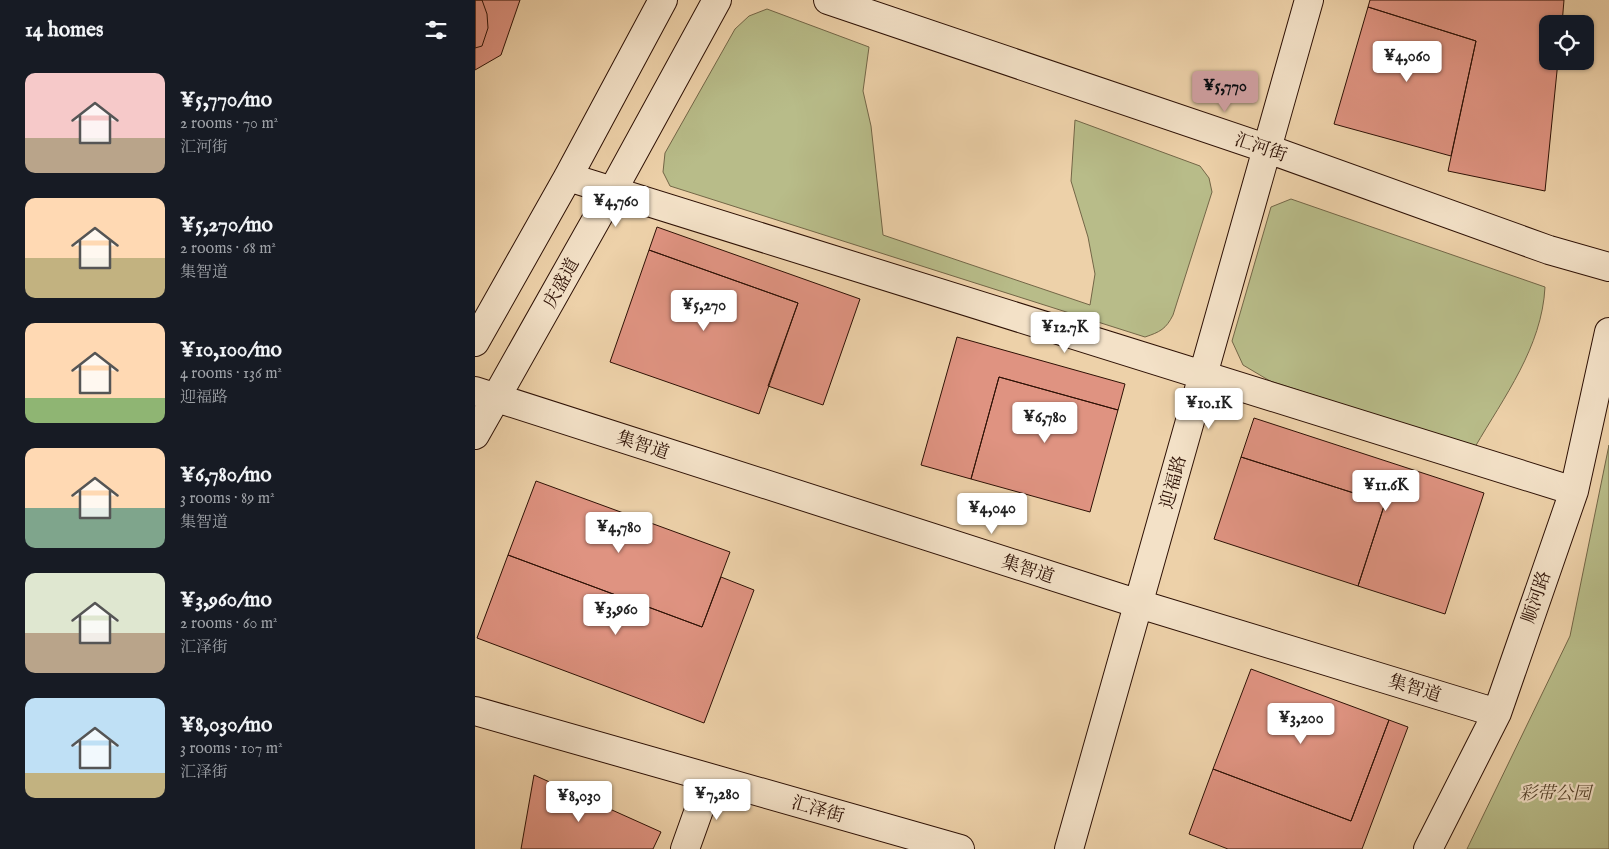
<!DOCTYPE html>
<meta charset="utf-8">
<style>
body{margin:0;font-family:"IM FELL English","Noto Serif SC",serif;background:#20242c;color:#f1f3f6;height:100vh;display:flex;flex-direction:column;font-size:19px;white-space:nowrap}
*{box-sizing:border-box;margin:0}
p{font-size:16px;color:#9ea1a6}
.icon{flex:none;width:28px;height:28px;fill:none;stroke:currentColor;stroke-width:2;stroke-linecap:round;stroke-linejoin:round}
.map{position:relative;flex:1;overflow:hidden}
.side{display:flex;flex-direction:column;background:#171b24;width:475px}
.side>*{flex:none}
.controls{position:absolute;left:1064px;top:15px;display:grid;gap:10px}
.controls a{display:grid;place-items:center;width:55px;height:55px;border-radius:10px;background:#171b24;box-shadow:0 1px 4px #0004;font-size:25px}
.price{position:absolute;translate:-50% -42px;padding:0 11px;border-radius:5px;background:#fff;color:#222;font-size:16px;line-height:32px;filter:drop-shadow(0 1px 2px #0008)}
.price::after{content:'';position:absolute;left:50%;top:30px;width:15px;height:11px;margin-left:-8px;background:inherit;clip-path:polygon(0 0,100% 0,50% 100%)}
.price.selected{background:#c59692;color:#111}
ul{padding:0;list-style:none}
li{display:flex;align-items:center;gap:15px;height:125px;padding:0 25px}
li span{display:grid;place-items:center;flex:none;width:140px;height:100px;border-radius:10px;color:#555}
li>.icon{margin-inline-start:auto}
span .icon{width:60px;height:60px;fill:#fffc;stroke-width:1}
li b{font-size:21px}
h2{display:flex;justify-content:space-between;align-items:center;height:60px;padding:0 25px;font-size:21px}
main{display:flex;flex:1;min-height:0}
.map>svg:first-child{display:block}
</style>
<main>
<section class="side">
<h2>14 homes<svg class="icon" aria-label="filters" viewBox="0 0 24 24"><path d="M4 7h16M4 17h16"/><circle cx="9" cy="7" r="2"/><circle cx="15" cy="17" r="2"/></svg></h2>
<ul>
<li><span style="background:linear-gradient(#f6c9c9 65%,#b9a48a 0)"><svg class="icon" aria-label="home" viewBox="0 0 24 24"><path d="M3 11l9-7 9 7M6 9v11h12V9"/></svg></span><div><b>¥5,770/mo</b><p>2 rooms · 70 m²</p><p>汇河街</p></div></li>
<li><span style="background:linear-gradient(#ffd9b3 60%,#c2b280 0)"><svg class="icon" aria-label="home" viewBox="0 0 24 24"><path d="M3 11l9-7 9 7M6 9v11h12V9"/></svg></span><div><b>¥5,270/mo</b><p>2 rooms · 68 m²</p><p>集智道</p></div></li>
<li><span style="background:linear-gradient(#ffd9b3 75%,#8fb573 0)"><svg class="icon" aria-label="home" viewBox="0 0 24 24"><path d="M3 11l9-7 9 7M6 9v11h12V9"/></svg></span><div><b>¥10,100/mo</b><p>4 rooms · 136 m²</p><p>迎福路</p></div></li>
<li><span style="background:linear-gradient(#ffd9b3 60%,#7fa58c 0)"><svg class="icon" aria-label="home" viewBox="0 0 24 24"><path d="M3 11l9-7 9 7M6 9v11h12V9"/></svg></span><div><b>¥6,780/mo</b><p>3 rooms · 89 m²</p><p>集智道</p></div></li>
<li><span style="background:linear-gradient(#dfe7d0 60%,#b9a48a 0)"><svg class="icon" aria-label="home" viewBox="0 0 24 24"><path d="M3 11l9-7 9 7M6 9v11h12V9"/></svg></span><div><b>¥3,960/mo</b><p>2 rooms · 60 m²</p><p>汇泽街</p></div></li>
<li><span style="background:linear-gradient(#bfe0f5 75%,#c2b280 0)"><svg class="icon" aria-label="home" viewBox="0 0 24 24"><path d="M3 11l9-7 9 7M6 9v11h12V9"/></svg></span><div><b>¥8,030/mo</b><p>3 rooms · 107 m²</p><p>汇泽街</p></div></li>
</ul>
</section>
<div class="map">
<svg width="1134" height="849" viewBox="0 0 1134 849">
<rect width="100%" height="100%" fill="#edd1a9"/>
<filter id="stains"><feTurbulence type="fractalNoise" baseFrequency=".004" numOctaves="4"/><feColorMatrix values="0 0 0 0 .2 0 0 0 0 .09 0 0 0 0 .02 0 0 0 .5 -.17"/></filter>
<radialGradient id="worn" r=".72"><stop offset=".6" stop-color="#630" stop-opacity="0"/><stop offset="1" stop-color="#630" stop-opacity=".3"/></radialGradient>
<path fill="#b8bc89" stroke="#736647" d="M292,9L394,47L388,91L396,126L408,235L615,305L620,274L613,237L596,181L600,120L725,166L734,178L737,192L698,315C691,329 685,332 670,337L195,186L188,172L190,153L260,29L274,16Z
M816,199L1070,287C1067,347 1029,397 1000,447L795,381L768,365L757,341L796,207Z
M1134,445V849H992L1095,636Z"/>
<path fill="#df9381" stroke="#2e1105" d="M0,0H45L26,55L0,70Z
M0,0H7L12,14L13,28L7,46L0,48Z
M895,0H1089L1087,24H1072V61H1083L1070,191L973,171L1001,41L893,7Z
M893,7L1001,41L976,156L859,124Z
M182,227L385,299L348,405L293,386L323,303L174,250Z
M174,250L323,303L284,414L135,362Z
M482,337L650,384L643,410L524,377L496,479L446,465Z
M524,377L643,410L615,512L496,479Z
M779,418L1009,493L970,614L883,586L910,503L766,457Z
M766,457L910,503L883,586L739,539Z
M61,481L255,552L227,627L33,555Z
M33,555L227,627L246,577L279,590L229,723L2,638Z
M776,669L914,720L876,821L738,769Z
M914,720L933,727L887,849H753L714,834L738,769L876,821Z
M59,775L186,832L178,849H46Z"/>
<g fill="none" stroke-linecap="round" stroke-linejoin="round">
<g stroke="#2e1105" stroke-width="30">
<path id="secondary" d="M353,0L793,149L1074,250L1134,267
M93,177L1099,491
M0,342L93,177L188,0
M0,391L664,604L1022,713
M0,435L138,190L242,0
M0,711L485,849
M210,849L235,779
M594,849L834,0
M953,849L1022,713L1099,491L1134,332"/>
</g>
<use href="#secondary" stroke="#f3e1c7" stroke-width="28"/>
</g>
<g text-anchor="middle" stroke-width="4.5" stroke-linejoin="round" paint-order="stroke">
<g font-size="18" fill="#2e1105" stroke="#f3e1c7">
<text transform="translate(786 147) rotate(19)" y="6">汇河街</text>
<text transform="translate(86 283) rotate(-61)" y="6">庆盛道</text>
<text transform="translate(168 445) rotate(18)" y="6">集智道</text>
<text transform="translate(698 482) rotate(-75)" y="6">迎福路</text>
<text transform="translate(553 569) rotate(18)" y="6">集智道</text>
<text transform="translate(1061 597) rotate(-71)" y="6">顺河路</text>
<text transform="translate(940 688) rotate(17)" y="6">集智道</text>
<text transform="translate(343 809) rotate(16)" y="6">汇泽街</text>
</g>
<g font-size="18" font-style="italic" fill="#57442d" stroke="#f3e1c7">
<text x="1080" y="799">彩带公园</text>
</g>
</g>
<rect width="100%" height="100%" filter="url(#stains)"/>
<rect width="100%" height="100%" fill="url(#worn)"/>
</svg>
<div class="controls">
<a><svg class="icon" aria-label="locate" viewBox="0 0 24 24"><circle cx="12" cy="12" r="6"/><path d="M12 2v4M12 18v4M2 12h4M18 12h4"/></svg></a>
</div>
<b class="price" style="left:932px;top:83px">¥4,060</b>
<b class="price selected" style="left:750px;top:113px">¥5,770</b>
<b class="price" style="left:141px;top:228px">¥4,760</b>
<b class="price" style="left:229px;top:332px">¥5,270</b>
<b class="price" style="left:590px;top:354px">¥12.7K</b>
<b class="price" style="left:734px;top:430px">¥10.1K</b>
<b class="price" style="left:570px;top:444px">¥6,780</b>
<b class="price" style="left:911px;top:512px">¥11.6K</b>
<b class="price" style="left:517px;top:535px">¥4,040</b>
<b class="price" style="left:144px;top:554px">¥4,780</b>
<b class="price" style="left:141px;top:636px">¥3,960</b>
<b class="price" style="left:826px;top:745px">¥3,200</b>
<b class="price" style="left:242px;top:821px">¥7,280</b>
<b class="price" style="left:104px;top:823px">¥8,030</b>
</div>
</main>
